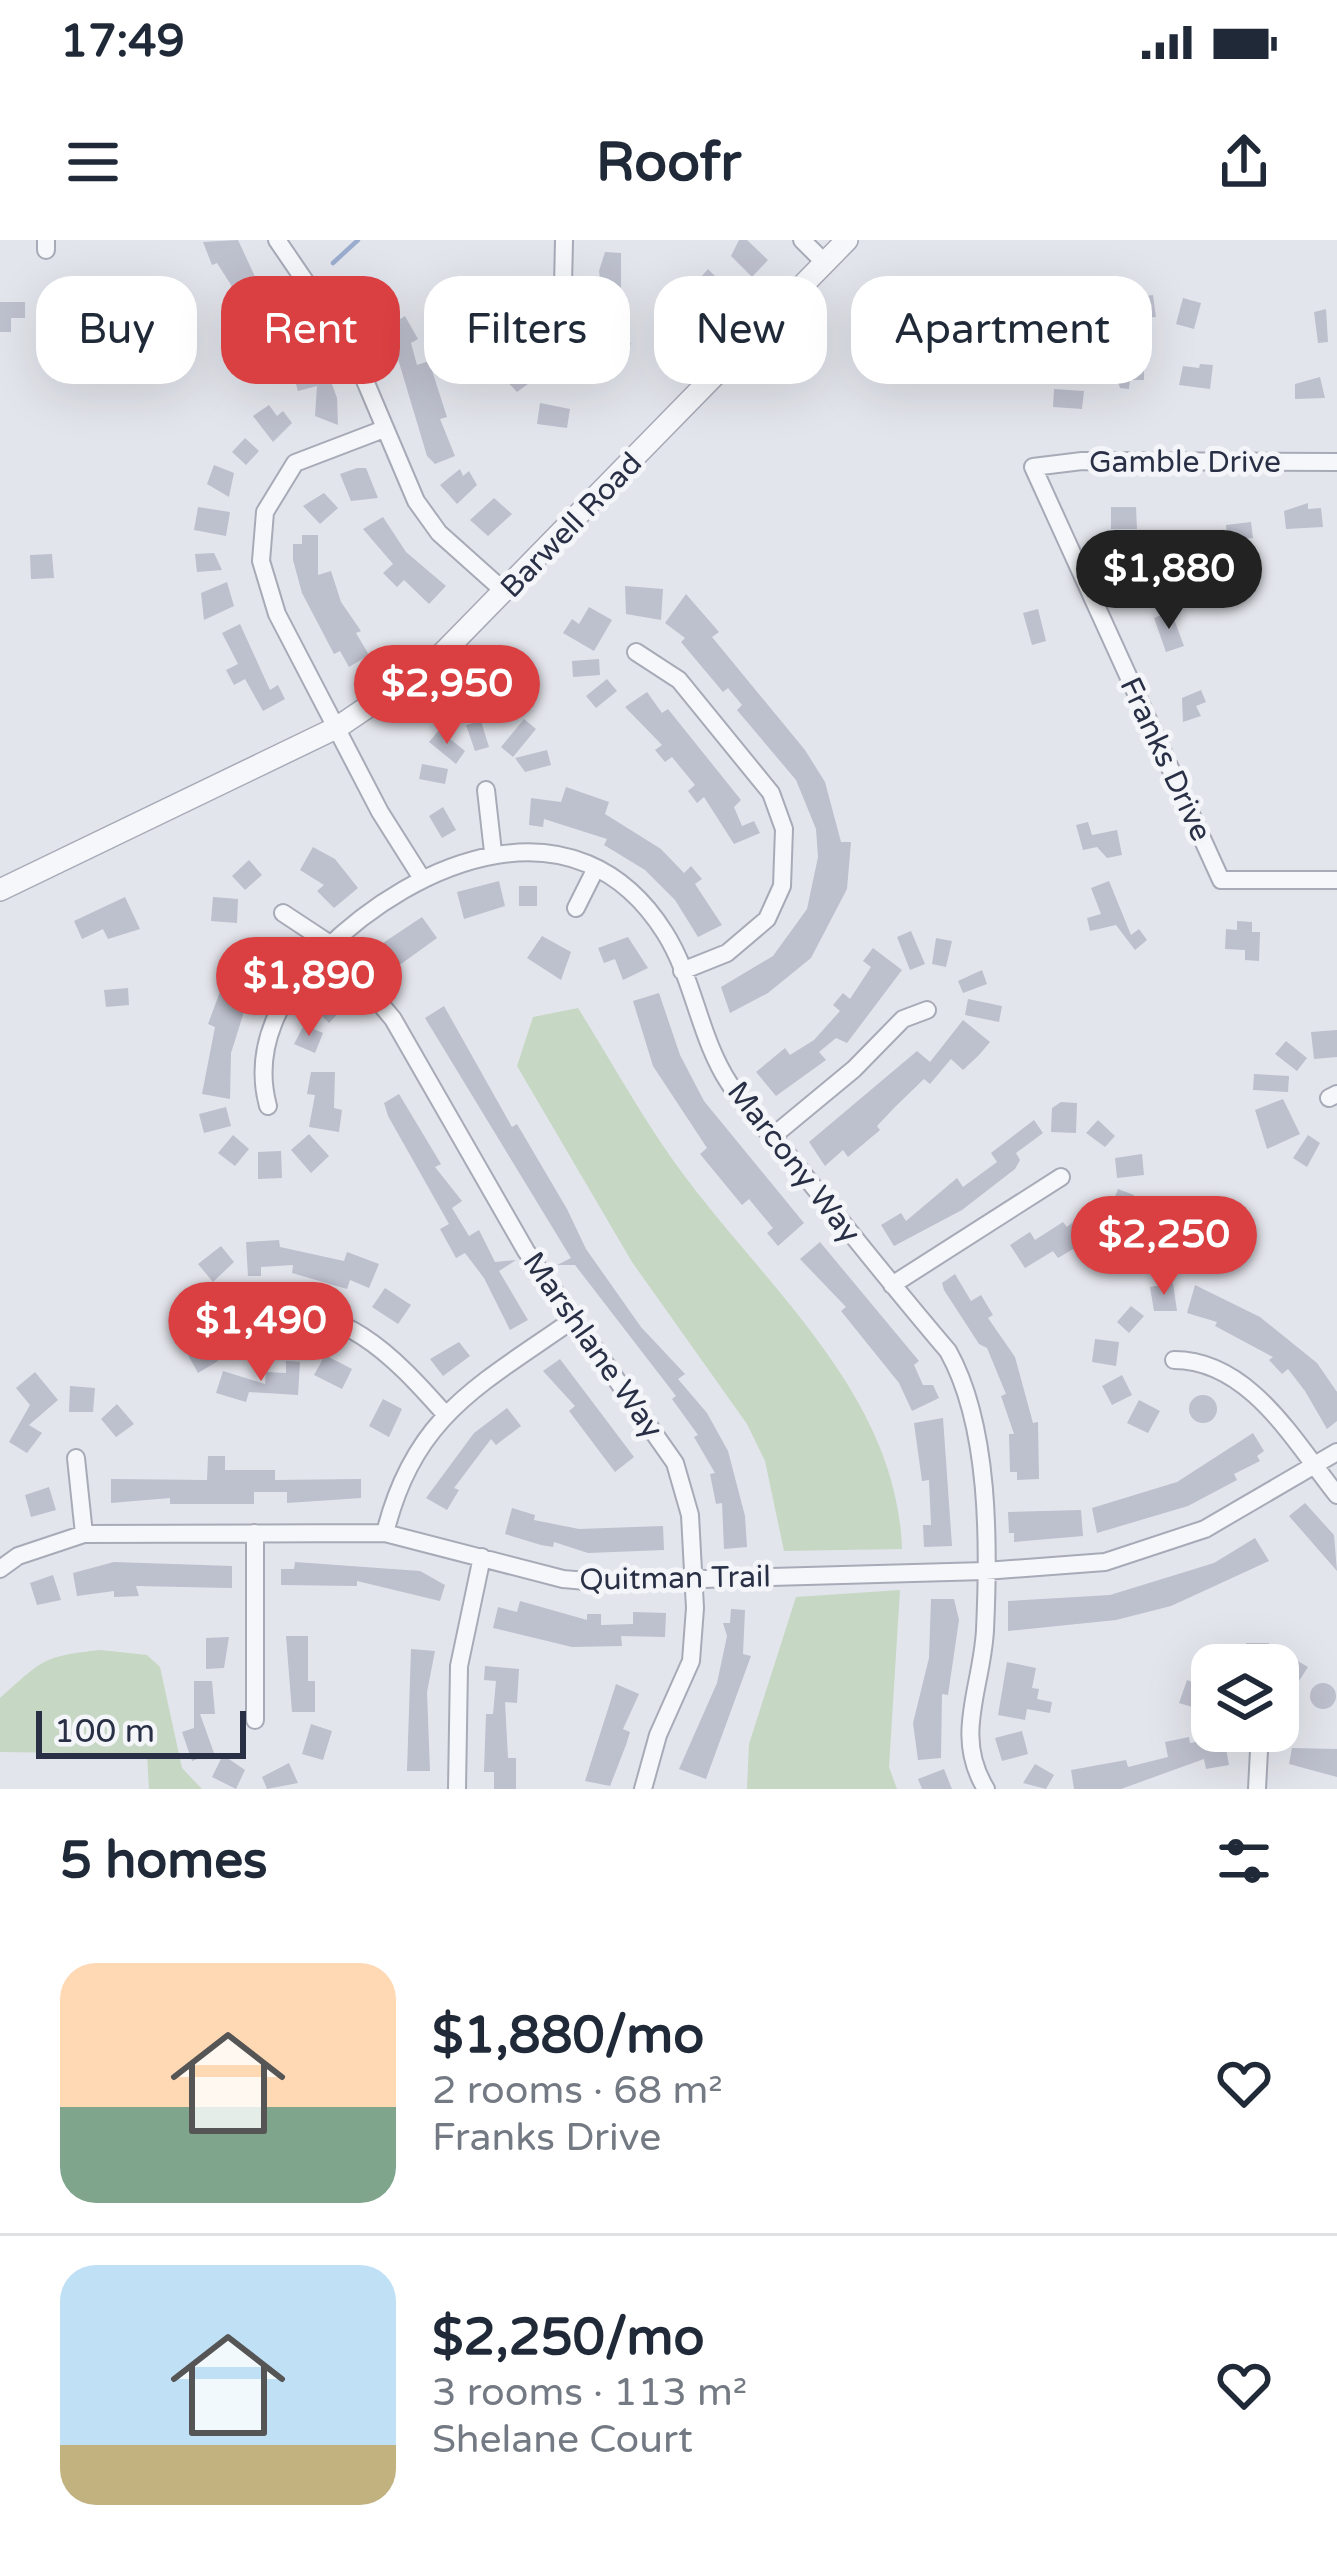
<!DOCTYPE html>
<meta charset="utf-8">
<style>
body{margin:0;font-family:"Varela Round",sans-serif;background:#f6f6f7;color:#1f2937;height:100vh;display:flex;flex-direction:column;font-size:45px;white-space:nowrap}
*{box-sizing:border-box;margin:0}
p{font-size:39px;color:#747a83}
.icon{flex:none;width:66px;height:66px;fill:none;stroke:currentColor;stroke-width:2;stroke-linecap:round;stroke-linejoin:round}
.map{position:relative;height:1549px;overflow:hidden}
.panel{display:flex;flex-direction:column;background:#fff;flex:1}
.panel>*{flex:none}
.hud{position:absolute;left:36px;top:36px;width:1266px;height:108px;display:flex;gap:24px}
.controls{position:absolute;left:1191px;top:1404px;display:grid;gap:24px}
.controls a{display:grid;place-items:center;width:108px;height:108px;border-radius:24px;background:#fff;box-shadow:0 12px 48px #0002;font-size:60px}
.scale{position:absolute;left:36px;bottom:30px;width:210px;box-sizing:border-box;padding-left:12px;border:6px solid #293046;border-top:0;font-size:33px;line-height:42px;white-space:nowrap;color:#293046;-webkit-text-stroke:9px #f3f5f9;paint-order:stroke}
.price{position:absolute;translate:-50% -102px;padding:0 27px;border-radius:42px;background:#da3f42;color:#fff;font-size:39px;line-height:78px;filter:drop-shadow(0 3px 6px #0008)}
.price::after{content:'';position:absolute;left:50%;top:72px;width:36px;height:27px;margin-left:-18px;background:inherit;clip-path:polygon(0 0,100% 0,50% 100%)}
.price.on{background:#222;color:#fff}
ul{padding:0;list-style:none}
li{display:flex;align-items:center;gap:36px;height:300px;padding:0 60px}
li+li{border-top:3px solid #e0e1e3}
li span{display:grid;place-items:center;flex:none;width:336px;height:240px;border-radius:36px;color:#555}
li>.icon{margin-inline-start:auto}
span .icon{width:144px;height:144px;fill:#fffc;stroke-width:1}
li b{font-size:51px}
h2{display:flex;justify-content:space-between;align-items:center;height:144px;padding:0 60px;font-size:51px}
.pill{padding:0 42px;border-radius:36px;background:#fff;box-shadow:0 12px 48px #0002;font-size:42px;line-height:108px}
.pill.on{background:#da3f42;color:#fff}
.status{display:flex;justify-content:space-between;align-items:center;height:84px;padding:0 60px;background:#fff;direction:ltr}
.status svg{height:33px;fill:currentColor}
header{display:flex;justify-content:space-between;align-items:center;height:156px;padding:0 60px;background:#fff;font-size:54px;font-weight:700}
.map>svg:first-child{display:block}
</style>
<div class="status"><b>17:49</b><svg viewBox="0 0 49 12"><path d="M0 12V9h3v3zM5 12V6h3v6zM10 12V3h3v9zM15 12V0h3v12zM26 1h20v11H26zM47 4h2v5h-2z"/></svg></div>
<header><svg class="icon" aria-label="menu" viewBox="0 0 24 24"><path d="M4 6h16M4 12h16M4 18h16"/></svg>Roofr<svg class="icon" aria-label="share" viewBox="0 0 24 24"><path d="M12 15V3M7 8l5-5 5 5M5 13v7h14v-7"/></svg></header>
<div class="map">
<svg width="1337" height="1549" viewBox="0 0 1337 1549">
<rect width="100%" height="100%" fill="#e3e5ec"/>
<path fill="#c6d7c3" d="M578,768C610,819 640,874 675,923C761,1043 897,1152 902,1309L784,1311L765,1221L747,1184L632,1022L517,826L533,777Z
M900,1350L889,1527L897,1549H747L749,1504L796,1357Z
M101,1410L147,1415L160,1427L182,1528L202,1549H149L147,1514L0,1512V1458C43,1420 42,1416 101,1410Z"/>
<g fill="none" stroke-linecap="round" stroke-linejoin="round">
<path stroke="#9badcf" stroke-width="4.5" d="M333,23L358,0"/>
</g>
<path fill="#bdc0cd" d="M238,0L258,43L238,56L217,23L212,25L203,2Z
M739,0H747L768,20L752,37L731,16Z
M605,12L621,13V55H602L599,31Z
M708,29L722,43L668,104L657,93L659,85Z
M376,52L397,81L405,76L418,99L411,103L417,125L429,121L447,177L440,179L455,216L435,224L427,216L398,119L357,67Z
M1153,55L1156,77L1111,80V66L1140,65L1139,57Z
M1183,58L1201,63L1194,89L1176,84Z
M0,62H25V78H11V92H0Z
M1326,69L1328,102L1318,103L1314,72Z
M501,80L507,102L492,105L486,84Z
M610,96L631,103L623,127L605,121Z
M1061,99L1062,116L1027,120L1026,102Z
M514,115L532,141L517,152L495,129Z
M1121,117L1144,125V140H1130L1129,149L1120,148L1117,139Z
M323,119L337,158L338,185L315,176L317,146L298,151L291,127Z
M1200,124L1213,125L1210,149L1179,145L1183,126L1199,128Z
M1320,137L1325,158L1295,159V144Z
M1054,149L1084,151L1082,169L1053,167Z
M540,163L570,169L567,188L537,184Z
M269,165L277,176L283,171L292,183L273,202L253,176Z
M245,198L259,211L246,225L232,212Z
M214,225L234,233L229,257L207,244Z
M357,228H366L378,258L351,261L340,234Z
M460,229L463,236L469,231L477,245L457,264L440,245Z
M324,253L338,268L320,284L303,266Z
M494,258L512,274L488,296L470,280Z
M1308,263V269L1321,268L1323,287L1286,289L1284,271Z
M198,267L230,272L226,296L194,290Z
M1111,267H1136L1137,289H1111Z
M383,277L406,312L446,346L429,364L404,340L397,347L383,333L393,324L363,289Z
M1251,282L1253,298L1227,301L1226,285Z
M302,295H318V335L331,331L341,362L361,391L356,393L369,415L349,427L340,411L334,414L302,353L293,320V304H302Z
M214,313L222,330L197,332L195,314Z
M52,314L54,338L31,339L30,315Z
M227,342L234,366L204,380L201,353Z
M625,346L663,349L661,380L626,374Z
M686,354L719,392L712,397L805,510L825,542L841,602H851L847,649L811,718L768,753L730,773L721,747L773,716L807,669L818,617L816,589L796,540L737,470L742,465L728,448L723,452L681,402L685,398L665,383Z
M589,367L612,380L594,411L563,393L572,379L579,384Z
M1038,369L1046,401L1032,405L1023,373Z
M1171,371L1184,406L1166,412L1154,378Z
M240,384L270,450L278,445L285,459L263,471L245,439L234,445L226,430L238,424L222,393Z
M599,419L600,435L573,437L572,421Z
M607,439L617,451L596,468L586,456Z
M1201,450L1206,462L1196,466L1201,476L1183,482L1182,458Z
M647,452L662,473L668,469L741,560L734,567L742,586L754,581L760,593L734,604L704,557L697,563L688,551L695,545L672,517L665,522L655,510L662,505L625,467Z
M524,479L536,489L513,517L501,507Z
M481,481L489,507L475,511L466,485Z
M439,490L465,511L456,524L429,502Z
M547,510L551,525L525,532L515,518Z
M422,524L448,529L445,544L419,539Z
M566,547L609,562L605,574L661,609L684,633L691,626L702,639L695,644L722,685L698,697L675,660L645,630L604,605L607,599L544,579L543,587L529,585L531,558L561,562Z
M443,567L456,590L442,598L429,576Z
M1088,582L1092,595L1117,590L1122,615L1107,618L1097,607L1083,610L1076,585Z
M313,607L335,619L358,648L334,668L317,651L324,645L300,630Z
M249,620L262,635L245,650L232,636Z
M499,641L505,666L464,679L457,652Z
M1109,641L1131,695L1139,689L1147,700L1135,710L1116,685L1090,691L1087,678L1101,674L1091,648Z
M519,646H537V666H519Z
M125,657L140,689L108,699L103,689L82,699L74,681Z
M213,657L238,659L237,683L211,681Z
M422,677L437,698L390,732L374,709Z
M1237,681L1252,682V692H1260L1259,721L1245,720V710L1225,709L1226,689L1237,690Z
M911,691L925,724L910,730L897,697Z
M542,696L571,712L561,740L527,718Z
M628,697L648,728L623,740L615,719L604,723L598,708Z
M936,698L952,701L946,727L932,724Z
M259,706L272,713L249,756L231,813L230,859L202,854L215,787L208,784L221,749L239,715L250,721Z
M873,708L902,730L847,803L836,798L819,812L826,820L776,856L756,832L785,808L790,815L814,800L840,771L833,765L843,753L850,759L871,727L863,721Z
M982,730L987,744L963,753L958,741Z
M128,748L129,765L106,767L104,750Z
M333,753L346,765L329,783L311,765Z
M659,753L680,815L704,861L804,983L778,1006L767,993L773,988L749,959L742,965L700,914L707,908L653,826L633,761Z
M968,759L1002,766L999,782L965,775Z
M444,766L512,887L517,884L567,969L586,1009L641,1087L685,1134L678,1139L707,1173L728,1211L745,1276L747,1307L724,1309L722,1263L716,1264L710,1234L715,1233L694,1197L698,1195L672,1159L676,1156L575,1025H557L571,1018L425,778Z
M963,780L990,802L979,815L963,830L951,819L930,844L924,839L895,867L877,886L880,890L848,917L843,910L825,926L809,902L917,811L930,822Z
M304,785L323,793L315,813L294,804Z
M1337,790V817L1314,819L1311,792Z
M1286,801L1307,818L1297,831L1275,814Z
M311,832H335L334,868L342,870L339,892L309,887L315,855L307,854Z
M1254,834L1289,836L1288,852L1253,850Z
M399,854L441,924L435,927L462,961L452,968L469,996L479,990L495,1022L516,1020L499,1031L528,1080L510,1090L484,1038L465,1013L456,1018L440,989L449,984L388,876L384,863Z
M1283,859L1300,894L1267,909L1255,870Z
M1061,862L1077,863L1076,893L1051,892L1052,868Z
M226,867L231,886L204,893L199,874Z
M1034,880L1043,893L1016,913L1020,920L1015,929L962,970L894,1006L881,985L901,973L906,981L957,938L963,947L997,922L991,913Z
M1098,880L1115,896L1105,907L1086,893Z
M309,894L329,916L311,933L291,910Z
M233,895L249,909L235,926L218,913Z
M1308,895L1320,903L1307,927L1293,918Z
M281,911L282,938L258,939V912Z
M1142,914L1144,935L1117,938L1115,918Z
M1118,949L1134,955L1126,976L1110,969Z
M1085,972L1098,974L1111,990L1092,1005L1088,1000L1058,1018L1053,1011L1025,1028L1010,1005L1030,992L1035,1000L1063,982L1067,987Z
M279,1000L280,1007L344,1021L347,1012L379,1024L369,1048L350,1040L347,1049L292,1033L293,1025L261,1027V1036H248L246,1002Z
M820,1002L919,1121L914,1125L923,1145H933L939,1158L912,1171L899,1143L841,1071L846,1067L800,1019Z
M221,1006L234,1022L213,1042L198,1024Z
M955,1034L971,1061L981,1055L993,1075L988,1078L1015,1117L1033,1183L1038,1182L1039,1239L1017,1240V1232H1010L1009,1194H1014L1001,1156L1006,1154L987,1108L979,1104L944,1050L942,1043Z
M1173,1043L1177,1071H1154L1150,1047Z
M1195,1045L1260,1077L1317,1123L1337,1152V1181L1327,1189L1305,1151L1288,1129L1282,1134L1269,1120L1273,1117L1215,1086L1217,1082L1187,1073Z
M385,1048L411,1065L398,1084L372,1067Z
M192,1054L211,1058L210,1085L187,1081Z
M1131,1066L1144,1076L1129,1093L1117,1082Z
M205,1093L218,1121L198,1133L183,1106Z
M1095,1099L1119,1102L1116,1126L1092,1122Z
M459,1102L470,1116L443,1136L430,1119Z
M325,1115L352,1129L342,1149L314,1135Z
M560,1119L634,1217L615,1232L569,1171L575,1166L543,1131Z
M286,1121L300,1122L298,1155L249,1152L246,1162L216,1153L223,1131L265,1144L266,1132L286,1133Z
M35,1132L58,1160L29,1185L42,1193L27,1213L9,1202L30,1165L16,1148Z
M1122,1135L1132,1155L1112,1165L1102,1146Z
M70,1146L95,1148L93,1172H69Z
M1189 1169a14 14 0 1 1 28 0a14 14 0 1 1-28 0Z
M383,1159L402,1169L389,1197L369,1186Z
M1139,1160L1160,1171L1148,1193L1127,1183Z
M117,1164L134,1184L116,1197L101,1179Z
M507,1168L521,1186L496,1205L491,1199L454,1248L459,1250L447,1270L426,1258L474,1193Z
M943,1178L952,1306L924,1307L923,1285H931L929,1240L922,1241L914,1183Z
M1253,1193L1264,1211L1257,1216L1260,1221L1234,1234L1237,1240L1188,1266L1097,1293L1092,1268L1177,1242Z
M208,1216H225V1230H275V1240L361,1239V1258L287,1263V1252H254V1264H170V1258L111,1263V1239L207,1240Z
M49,1247L56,1270L31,1277L25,1255Z
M1305,1263L1334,1295L1337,1331L1289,1276Z
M512,1268L535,1275L534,1280L579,1289L663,1286L664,1310L588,1313L554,1302L553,1307L541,1305L505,1294Z
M1081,1270L1083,1296L1014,1302V1293H1009L1008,1272Z
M1255,1298L1269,1321L1171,1366L1116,1380L1008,1391V1361L1110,1355L1214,1323Z
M114,1322L232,1326V1348L136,1346L139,1356L114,1357V1351L77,1356L73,1333Z
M295,1322L420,1331L445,1345L440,1361L357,1341V1346L281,1345V1329H294Z
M53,1335L61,1360L37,1365L30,1343Z
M931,1359H954L959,1380L948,1455L942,1454L941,1518L918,1520L913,1483L929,1418Z
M520,1361L587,1380V1374H601V1385L633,1384V1372L666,1373L665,1397L621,1396L622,1406L572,1407L493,1388L498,1367L517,1372Z
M731,1369L745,1370L743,1414L751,1416L706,1539L679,1529L717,1443L727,1396L723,1383H730Z
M286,1396H308V1441H315V1472H292Z
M229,1397L224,1428L206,1429V1398Z
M1246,1403H1269L1270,1425H1247Z
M411,1409L435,1411L427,1452L430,1531H407Z
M1289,1416L1308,1427L1299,1441L1281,1429Z
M1007,1422L1036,1428L1032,1448L1039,1449L1037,1459L1052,1462L1050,1473L1027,1469L1025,1480L998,1475Z
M485,1426L519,1429L517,1463L505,1462L508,1518H516V1549H494V1532H484L486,1474H493L496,1441L484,1440Z
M1187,1440L1210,1448L1202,1470L1179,1463Z
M194,1441H212L215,1474H200L214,1513L192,1521L182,1492L194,1488Z
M1310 1456a13 13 0 1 1 26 0a13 13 0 1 1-26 0Z
M616,1444L639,1454L623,1489L630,1492L626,1505L610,1546L585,1541Z
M311,1484L332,1491L323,1520L302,1514Z
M1022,1491L1028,1514L1002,1521L995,1498Z
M1189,1497L1190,1503L1224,1497L1229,1525L1206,1529L1204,1519L1121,1549H1074L1071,1530L1126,1520L1128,1527L1168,1517L1165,1502Z
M1292,1508L1337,1509V1537L1289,1524Z
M223,1515L245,1530L236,1549L212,1537Z
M289,1523L298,1543L267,1549L262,1537Z
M1035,1524L1054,1535L1046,1549L1023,1543Z
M944,1529L952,1549H922L918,1539Z"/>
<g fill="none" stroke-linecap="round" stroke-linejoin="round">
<g stroke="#a7abb7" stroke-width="20">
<path id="minor" d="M277,0L352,110L416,261L439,293L505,352
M802,0L825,23
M46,10V0
M562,92L564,0
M384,189L295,223L265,272L261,321L277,374L380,572L421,637
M1337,222L1082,221L1033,227L1221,640H1337
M636,412L679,440L771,553L784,589L782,646L767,679L727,713L682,731
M486,550L493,612
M576,668L595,630
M283,673L330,704L393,779L526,1011L675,1223L690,1275L695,1368L691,1421L658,1495L643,1549
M1329,858L1337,854
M268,866C252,807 281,753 323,712C416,619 577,553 665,693C694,739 699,797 729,843C747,871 772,895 793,921C844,985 895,1049 948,1111C990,1186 989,1305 985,1390C982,1448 953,1496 986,1549
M773,896L854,829L903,779L927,770
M892,1045L1061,937
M255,1081C337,1053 395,1118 445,1174
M1174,1120C1249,1120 1294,1201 1337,1255
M76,1218L84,1294
M255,1293V1480
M385,1293C414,1176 478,1146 571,1081
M0,1329L18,1316L84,1294L385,1293L563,1339L598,1342L985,1331L1105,1322L1205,1289L1337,1212
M457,1549L459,1426L482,1317
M1257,1549L1260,1491"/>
</g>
<g stroke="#a7abb7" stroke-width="24">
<path id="tertiary" d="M0,650L338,487L434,422L847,0"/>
</g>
<use href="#minor" stroke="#f6f7fa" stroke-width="16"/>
<use href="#tertiary" stroke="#f6f7fa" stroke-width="21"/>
</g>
<g text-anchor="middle" stroke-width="10" stroke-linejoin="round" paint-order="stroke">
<g font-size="30" fill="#293046" stroke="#f3f5f9">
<text x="1185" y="232">Gamble Drive</text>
<text transform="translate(571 285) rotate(-46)" y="10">Barwell Road</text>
<text transform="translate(1166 519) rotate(65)" y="10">Franks Drive</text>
<text transform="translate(794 922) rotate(52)" y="10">Marcony Way</text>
<text transform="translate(593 1105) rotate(55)" y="10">Marshlane Way</text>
<text transform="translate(675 1338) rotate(-1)" y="10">Quitman Trail</text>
</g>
</g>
</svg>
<div class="controls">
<a><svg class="icon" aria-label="layers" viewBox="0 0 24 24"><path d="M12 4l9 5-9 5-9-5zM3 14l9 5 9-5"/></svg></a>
</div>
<div class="scale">100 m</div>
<b class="price on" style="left:1169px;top:392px">$1,880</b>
<b class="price" style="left:447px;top:507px">$2,950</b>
<b class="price" style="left:309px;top:799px">$1,890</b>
<b class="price" style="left:1164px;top:1058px">$2,250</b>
<b class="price" style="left:261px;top:1144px">$1,490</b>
<div class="hud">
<a class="pill">Buy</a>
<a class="pill on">Rent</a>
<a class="pill">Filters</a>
<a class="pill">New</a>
<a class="pill">Apartment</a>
</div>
</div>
<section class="panel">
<h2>5 homes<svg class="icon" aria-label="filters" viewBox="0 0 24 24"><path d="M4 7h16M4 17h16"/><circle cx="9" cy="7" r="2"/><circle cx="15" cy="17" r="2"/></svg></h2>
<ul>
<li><span style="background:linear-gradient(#ffd9b3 60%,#7fa58c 0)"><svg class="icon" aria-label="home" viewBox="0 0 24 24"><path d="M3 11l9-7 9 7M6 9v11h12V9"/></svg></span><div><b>$1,880/mo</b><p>2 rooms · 68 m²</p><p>Franks Drive</p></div><svg class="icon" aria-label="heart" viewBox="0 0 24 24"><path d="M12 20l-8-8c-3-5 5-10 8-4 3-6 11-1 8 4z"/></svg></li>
<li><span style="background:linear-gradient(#bfe0f5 75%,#c2b280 0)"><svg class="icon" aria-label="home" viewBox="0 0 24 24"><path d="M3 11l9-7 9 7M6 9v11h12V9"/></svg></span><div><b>$2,250/mo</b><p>3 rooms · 113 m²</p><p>Shelane Court</p></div><svg class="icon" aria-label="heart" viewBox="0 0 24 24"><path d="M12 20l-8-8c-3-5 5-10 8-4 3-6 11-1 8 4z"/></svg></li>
</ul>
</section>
